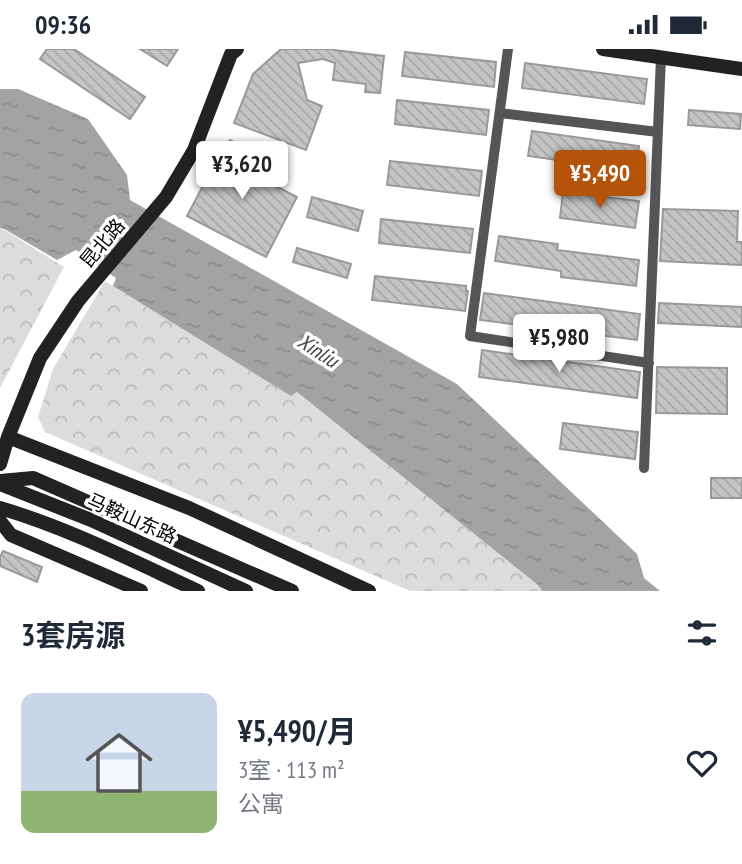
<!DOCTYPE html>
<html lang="zh">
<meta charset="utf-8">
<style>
body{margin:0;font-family:"PT Sans Narrow","Noto Sans SC",sans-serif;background:#f2f2f3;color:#1f2937;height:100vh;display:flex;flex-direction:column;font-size:26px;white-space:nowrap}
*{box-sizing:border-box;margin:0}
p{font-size:23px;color:#747a83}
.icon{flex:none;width:38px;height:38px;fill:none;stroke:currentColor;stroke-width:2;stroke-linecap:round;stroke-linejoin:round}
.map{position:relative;height:542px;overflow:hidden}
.details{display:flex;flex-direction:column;background:#fff;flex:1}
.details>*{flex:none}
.price{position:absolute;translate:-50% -60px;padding:0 16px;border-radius:7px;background:#fff;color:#222;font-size:23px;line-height:46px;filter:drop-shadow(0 2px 4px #0008)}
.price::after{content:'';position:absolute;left:50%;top:42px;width:21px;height:16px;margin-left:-10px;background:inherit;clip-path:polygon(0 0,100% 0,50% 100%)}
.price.current{background:#b45309;color:#fff}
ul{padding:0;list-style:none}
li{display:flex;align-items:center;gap:21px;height:175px;padding:0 21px}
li+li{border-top:2px solid #e0e1e3}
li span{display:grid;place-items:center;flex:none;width:196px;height:140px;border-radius:14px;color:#555}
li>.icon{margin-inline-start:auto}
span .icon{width:84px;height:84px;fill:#fffc;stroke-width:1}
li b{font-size:30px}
h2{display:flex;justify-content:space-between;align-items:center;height:84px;padding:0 21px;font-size:30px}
.status{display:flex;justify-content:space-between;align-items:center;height:49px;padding:0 35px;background:#fff;direction:ltr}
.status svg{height:19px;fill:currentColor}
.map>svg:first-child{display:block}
</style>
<div class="status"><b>09:36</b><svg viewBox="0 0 49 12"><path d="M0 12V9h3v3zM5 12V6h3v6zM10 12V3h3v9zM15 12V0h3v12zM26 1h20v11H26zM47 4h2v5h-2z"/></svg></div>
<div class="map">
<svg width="742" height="542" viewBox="0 0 742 542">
<defs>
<pattern id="park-crowns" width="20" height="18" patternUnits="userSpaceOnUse" patternTransform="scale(1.75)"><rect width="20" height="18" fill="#dcdcdc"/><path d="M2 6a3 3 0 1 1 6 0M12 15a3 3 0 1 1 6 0" fill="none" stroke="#bbb"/></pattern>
<pattern id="water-ripples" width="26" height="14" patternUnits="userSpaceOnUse" patternTransform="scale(1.75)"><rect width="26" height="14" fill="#a3a3a3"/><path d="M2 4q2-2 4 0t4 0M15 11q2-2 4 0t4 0" fill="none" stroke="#8b8b8b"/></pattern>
<pattern id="building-back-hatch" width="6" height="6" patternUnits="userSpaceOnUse" patternTransform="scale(1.75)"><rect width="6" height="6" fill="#c4c4c4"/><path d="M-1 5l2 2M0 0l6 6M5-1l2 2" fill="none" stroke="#a7a7a7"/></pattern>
</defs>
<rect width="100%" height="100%" fill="#fff"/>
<path fill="url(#park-crowns)" d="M0,180L6,182L64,218L0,339Z
M105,232L291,347L297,343L538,536L542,542H410L45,383L38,368L53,320Z"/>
<path fill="url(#water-ripples)" d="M0,40H18L88,70L127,126L130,151L457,335L637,505L644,529L660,542H542L538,536L297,343L291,347L113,237L116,229L76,201L57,211L6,181L0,179Z"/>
<path fill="url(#building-back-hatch)" stroke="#999" stroke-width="2" d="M47,0H74L145,48L130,70L40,10Z
M140,0H178L167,17Z
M281,0H334V1L384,7L380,44L365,43L366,35L333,31L335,14L323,10L298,14L307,51L322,57L306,101L234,74L253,25Z
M405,3L496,13L494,38L402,27Z
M525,14L647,30L644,55L522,39Z
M397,51L489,61L486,86L395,75Z
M689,61L741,65L740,80L688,76Z
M532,82L639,97L636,122L528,107Z
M230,91L265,110L256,127L297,148L266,208L187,167L218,108L220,109Z
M390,112L482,122L479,147L387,136Z
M563,143L639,152L635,179L560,169Z
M312,148L363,162L358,182L307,168Z
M663,160L738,162L737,193H742V216L660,212Z
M381,170L473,180L470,204L379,194Z
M499,187L558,195L557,201L639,211L636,237L561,228V222L495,212Z
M297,199L351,215L347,229L293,213Z
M375,227L466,237V242H468L465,262L372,251Z
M484,244L640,265L637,291L480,271Z
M659,254L742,258V278L658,274Z
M482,301L640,323L637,349L479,328Z
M657,318L727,319V365L656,364Z
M563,374L638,383L635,410L560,400Z
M711,429H742V449H711Z
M3,502L42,518L37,533L0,517V508Z"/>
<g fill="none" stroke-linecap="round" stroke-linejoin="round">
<path stroke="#555" stroke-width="10" d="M508,0L470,287L649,314
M500,64L658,83
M644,419L661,8"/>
<path stroke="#222" stroke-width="14" d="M603,0L742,20
M8,388L189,459L369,542
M0,415L8,388L40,309L78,252L166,148L194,101L231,5L237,0
M0,432L33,429L292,542
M0,435L91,471L246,542
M0,459C68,479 133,512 198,542
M0,472L11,486L141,542"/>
</g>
<g text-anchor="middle" stroke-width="7" stroke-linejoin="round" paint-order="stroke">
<g font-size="19" fill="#000" stroke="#fff">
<text transform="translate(102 194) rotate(-50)" y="7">昆北路</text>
<text transform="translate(132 469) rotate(24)" y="7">马鞍山东路</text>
</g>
<g font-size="21" font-style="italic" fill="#444" stroke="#fff">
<text transform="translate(318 302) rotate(33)" y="7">Xinliu</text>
</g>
</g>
</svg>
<b class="price" style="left:242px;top:152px">¥3,620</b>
<b class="price current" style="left:600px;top:161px">¥5,490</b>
<b class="price" style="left:559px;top:325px">¥5,980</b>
</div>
<section class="details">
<h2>3套房源<svg class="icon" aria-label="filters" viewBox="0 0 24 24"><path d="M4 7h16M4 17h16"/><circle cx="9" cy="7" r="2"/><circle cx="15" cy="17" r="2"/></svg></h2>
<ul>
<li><span style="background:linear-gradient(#c9d6e8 70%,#8fb573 0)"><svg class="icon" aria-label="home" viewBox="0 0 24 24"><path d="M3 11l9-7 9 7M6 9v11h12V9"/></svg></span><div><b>¥5,490/月</b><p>3室 · 113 m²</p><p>公寓</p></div><svg class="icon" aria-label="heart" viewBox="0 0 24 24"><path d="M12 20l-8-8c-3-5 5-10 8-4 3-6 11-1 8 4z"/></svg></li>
</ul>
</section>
